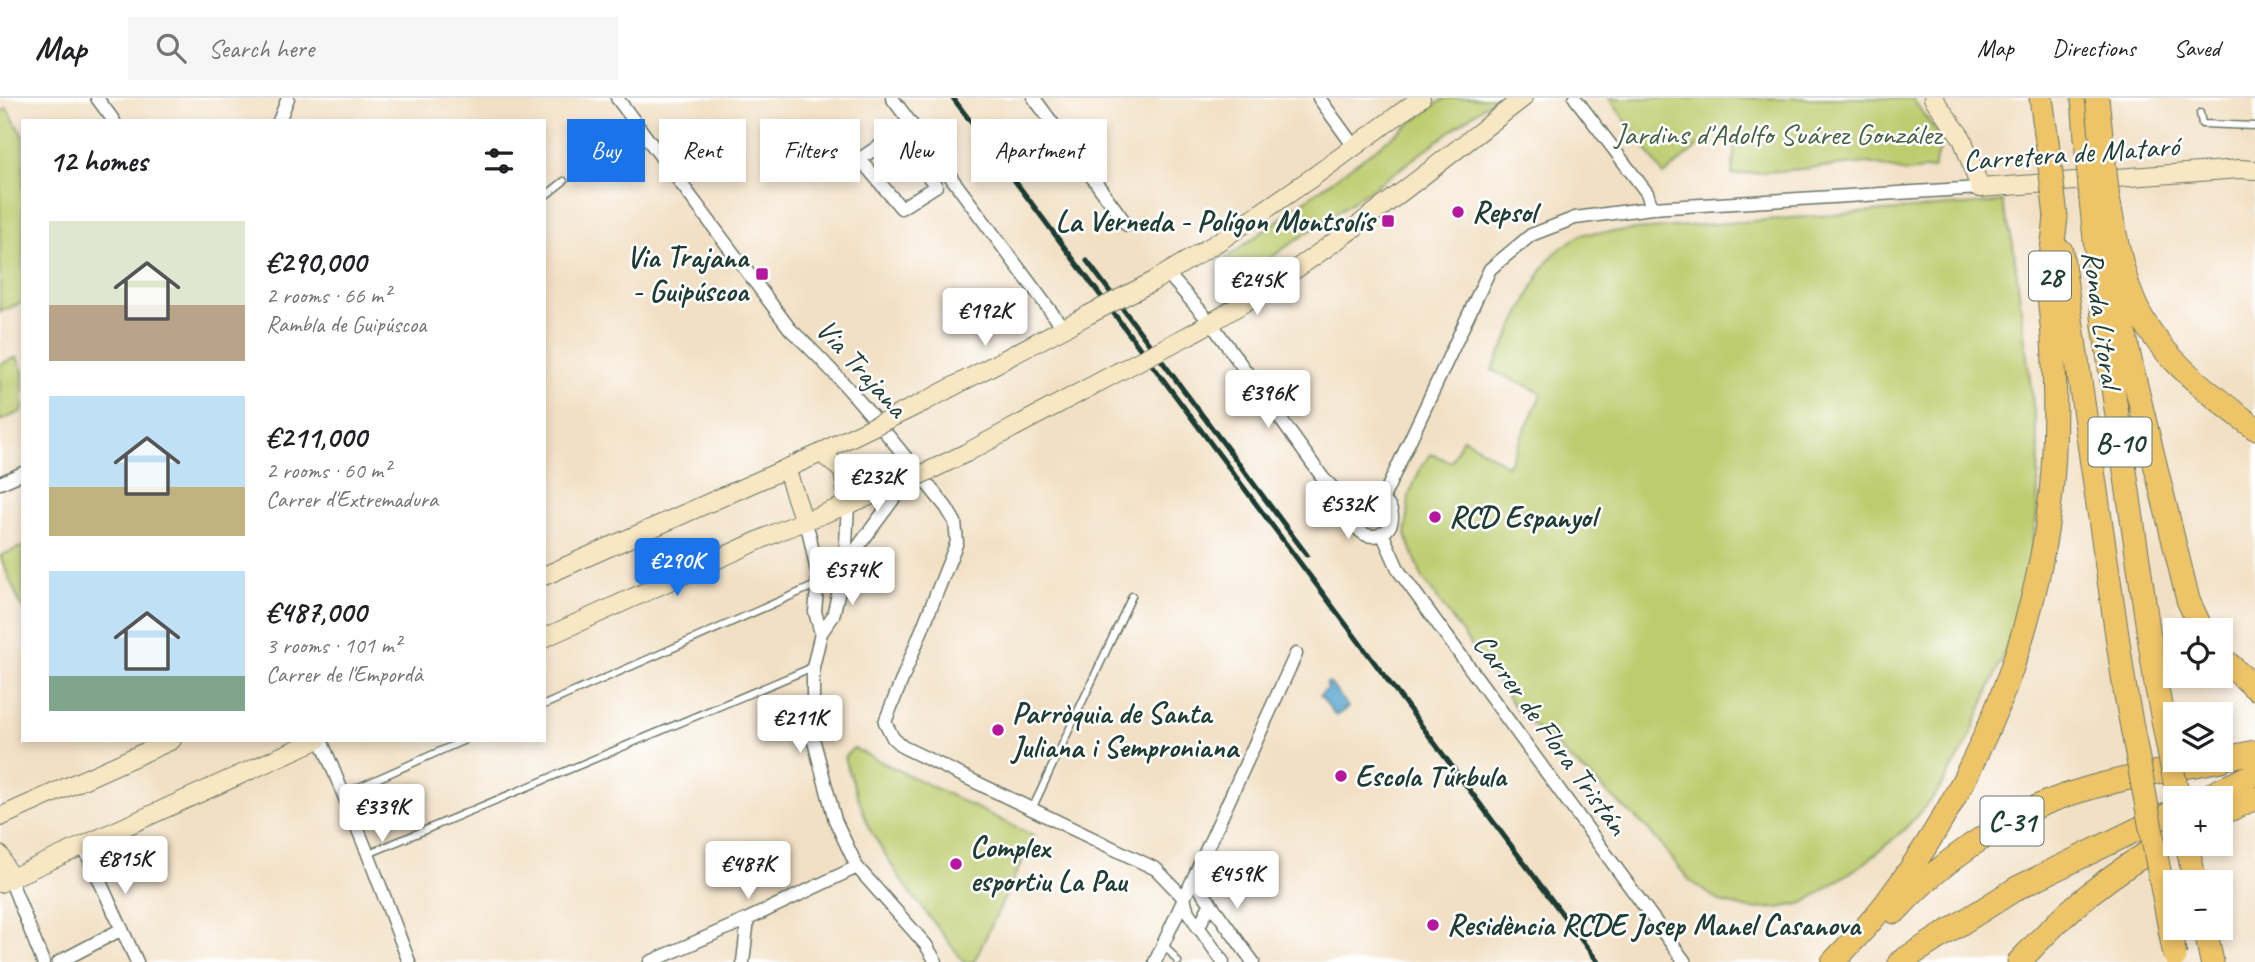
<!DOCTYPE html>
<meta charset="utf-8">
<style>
body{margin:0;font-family:Caveat,sans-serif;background:#f6f6f6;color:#202124;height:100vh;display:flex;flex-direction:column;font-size:26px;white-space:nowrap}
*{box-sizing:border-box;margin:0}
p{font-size:23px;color:#757577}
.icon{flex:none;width:38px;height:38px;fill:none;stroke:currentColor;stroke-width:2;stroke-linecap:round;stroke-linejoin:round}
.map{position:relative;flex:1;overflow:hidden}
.sheet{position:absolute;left:21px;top:21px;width:525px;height:623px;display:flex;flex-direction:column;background:#fff;border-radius:0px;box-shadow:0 4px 10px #0003}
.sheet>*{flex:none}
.guide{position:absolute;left:567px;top:21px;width:665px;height:63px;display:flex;gap:14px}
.fabs{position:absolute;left:2163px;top:520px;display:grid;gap:14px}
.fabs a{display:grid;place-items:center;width:70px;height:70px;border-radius:0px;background:#fff;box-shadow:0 4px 10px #0003;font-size:35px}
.price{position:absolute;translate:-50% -60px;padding:0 16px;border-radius:7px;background:#fff;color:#222;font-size:23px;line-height:46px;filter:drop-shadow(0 2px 4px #0008)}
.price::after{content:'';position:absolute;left:50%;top:42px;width:21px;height:16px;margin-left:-10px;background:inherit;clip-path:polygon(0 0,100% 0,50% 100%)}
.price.active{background:#1a73e8;color:#fff}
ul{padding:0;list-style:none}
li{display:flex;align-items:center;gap:21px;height:175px;padding:0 28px}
li span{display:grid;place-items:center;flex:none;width:196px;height:140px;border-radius:0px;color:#555}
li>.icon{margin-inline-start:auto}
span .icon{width:84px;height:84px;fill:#fffc;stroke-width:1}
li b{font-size:30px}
h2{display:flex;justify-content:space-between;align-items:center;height:84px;padding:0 28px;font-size:30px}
.chip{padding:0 24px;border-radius:0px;background:#fff;box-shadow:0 4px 10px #0003;font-size:24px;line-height:63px}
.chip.active{background:#1a73e8;color:#fff}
header{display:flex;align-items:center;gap:42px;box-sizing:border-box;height:98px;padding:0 35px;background:#fff;border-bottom:2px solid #e0e0e0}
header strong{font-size:33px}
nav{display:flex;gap:38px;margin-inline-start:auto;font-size:24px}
.search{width:490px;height:63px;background:#f6f6f6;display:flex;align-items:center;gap:18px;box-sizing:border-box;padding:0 24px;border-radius:0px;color:#757577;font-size:26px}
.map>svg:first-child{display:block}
</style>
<header>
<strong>Map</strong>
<div class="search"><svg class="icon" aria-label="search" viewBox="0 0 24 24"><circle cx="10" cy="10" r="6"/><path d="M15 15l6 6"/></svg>Search here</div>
<nav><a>Map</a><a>Directions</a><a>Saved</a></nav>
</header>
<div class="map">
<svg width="2255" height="864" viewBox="0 0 2255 864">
<rect width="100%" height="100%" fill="#fff"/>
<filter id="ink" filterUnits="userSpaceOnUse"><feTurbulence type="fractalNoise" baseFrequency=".0143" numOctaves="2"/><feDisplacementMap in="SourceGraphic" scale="14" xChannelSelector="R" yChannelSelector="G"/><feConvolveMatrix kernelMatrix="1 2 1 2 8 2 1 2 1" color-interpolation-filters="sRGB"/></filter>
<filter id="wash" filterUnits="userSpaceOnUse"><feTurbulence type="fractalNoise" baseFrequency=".00686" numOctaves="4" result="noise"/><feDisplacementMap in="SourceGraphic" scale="28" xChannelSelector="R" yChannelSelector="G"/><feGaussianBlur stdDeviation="1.57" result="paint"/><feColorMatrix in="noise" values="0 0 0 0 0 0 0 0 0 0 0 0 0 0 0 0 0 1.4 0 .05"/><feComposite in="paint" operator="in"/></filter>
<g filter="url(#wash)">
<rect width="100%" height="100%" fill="#f2e0c4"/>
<path fill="#bdcc6e" stroke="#6e8451" stroke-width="2" d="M1445,0H1495L1397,73L1234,185L1221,164Z
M1609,0H1912L1943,43L1933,71L1906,74L1869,65L1732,77L1735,47L1719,31L1664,77Z
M7,10L23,38V204L0,214V14Z
M2002,104L2013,146L2039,354L2037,417L2020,517L1966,648L1937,695L1904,732L1866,764L1804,805L1778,810L1750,811L1721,804L1690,783L1649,732L1520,616L1422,479L1406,437L1409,397L1422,367L1431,356L1451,364L1463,340L1508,368L1542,295L1492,272L1541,173C1552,155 1565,146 1583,136Z
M17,259L23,273V313L0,323V266Z
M23,448V513L0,458Z
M853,650L1034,738L974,864H964L901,782L869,730L844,660Z"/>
<path fill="#58a5d1" stroke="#3c7182" stroke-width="2" d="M1329,584L1348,609L1336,618L1320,597L1328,591L1326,586Z"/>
</g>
<g filter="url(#ink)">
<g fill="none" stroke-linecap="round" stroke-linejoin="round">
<g stroke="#697666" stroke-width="9">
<path id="lane" d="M2200,15L2202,26L2255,28
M544,99L564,83
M544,607L818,486
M343,696L465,642
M1032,711L1132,498
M368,756L813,569
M1164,846L1178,864"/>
</g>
<g stroke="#697666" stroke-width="15">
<path id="street" d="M97,0L114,23
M617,0L790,231C848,284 896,348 946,409L955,424L957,444L885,624L893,640L903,649L1156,771L1184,800L1188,814L1223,864
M892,0L1064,231
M1034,0L1127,127
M1319,0L1355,50
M1575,0L1647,95L1652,110
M279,23L288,0
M895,37L936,88L901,110L860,61Z
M1167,175L1211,225L1323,380L1355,412
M0,385L23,375
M1354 419a19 19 0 1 1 38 0a19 19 0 1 1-38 0Z
M1382,402L1490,171L1531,137L1575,120L1652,110L1980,90
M848,406L845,466L833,518L821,535L813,569V640L835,722L857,769L926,847L936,864
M804,424L809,435L818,479L815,514L821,535
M1382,435L1399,473L1685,864
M846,465L906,384
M321,642L368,756L409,864
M83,747L137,864
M10,781L43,864
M1193,781L1253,864
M1198,830L1211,805
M59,864L122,831
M650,864L748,821L857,769
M743,864L748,821
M1155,864L1296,556"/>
</g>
<g stroke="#697666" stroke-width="20">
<path id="secondary" d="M1933,0L1962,40L1980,90L2240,71L2255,72
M1152,184L1218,144L1313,79L1421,0
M1191,236C1310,170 1416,83 1523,0
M924,304L1088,217
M821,355L843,373L848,406
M966,355L1118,274
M786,370L804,424
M544,478L821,355L835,347
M544,540L782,432L906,384
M0,719L172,642
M0,757L10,781
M0,785L317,642"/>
</g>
<g stroke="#697666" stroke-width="25">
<path id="highway" d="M2041,0L2047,43
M2083,0L2087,53
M2108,101C2115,134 2120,168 2132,199C2154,256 2209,295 2255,330
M2091,102L2104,228L2156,586
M2061,153L2125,592
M2110,165L2131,267L2180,469L2188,502L2202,532
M2221,559L2255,590
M2221,661L2255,654
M2203,700L2255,676
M2221,716L2255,700
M2187,746L2195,784
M1895,814C1932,773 1977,740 2026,714C2080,686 2160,674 2221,662
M2205,830L2212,864
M1833,864C1851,845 1870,826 1886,805C1980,681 2042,528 2053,372C2056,328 2055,284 2053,240C2052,221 2048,201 2049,182C2050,161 2054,140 2056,119
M1900,864L2017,790L2175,713
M2019,864C2068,810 2111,774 2175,739"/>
</g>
<use href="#lane" stroke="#fff" stroke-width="6"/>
<use href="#street" stroke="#fff" stroke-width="12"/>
<use href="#secondary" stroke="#f8e7c3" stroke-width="18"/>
<use href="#highway" stroke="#eec469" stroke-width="23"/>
<path stroke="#1f3d34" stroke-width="5" d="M953,0L1598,864
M1087,163L1307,457"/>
<g stroke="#697666" stroke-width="20" stroke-linecap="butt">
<path id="secondary-bridge" d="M1088,217L1152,184
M1118,274L1191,236
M835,347L924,304
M906,384L966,355"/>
</g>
<g stroke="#697666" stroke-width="25" stroke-linecap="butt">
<path id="highway-bridge" d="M2097,0L2108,101
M2047,43L2056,119
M2087,53L2091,102
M2156,586L2178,700
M2125,592L2175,858"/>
</g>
<use href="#secondary-bridge" stroke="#f8e7c3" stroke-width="18"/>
<use href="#highway-bridge" stroke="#eec469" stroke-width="23"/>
</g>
</g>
<g fill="#b5179e" stroke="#fff" stroke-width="2.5">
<circle cx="1458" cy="114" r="7"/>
<rect x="1381" y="116" width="14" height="14" rx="3.5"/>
<rect x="755" y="169" width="14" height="14" rx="3.5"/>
<circle cx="1435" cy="419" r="7"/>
<circle cx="998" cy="632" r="7"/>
<circle cx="1341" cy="678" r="7"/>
<circle cx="956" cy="766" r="7"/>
<circle cx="1433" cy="827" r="7"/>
</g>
<g text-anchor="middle" stroke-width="5" stroke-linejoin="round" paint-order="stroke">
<g fill="#fff" stroke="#627771" stroke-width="2">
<rect x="2029" y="153.5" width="42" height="49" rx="5"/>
<rect x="2088.5" y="319.5" width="63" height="49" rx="5"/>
<rect x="1980.5" y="698.5" width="63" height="49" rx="5"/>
</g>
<g font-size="28" font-weight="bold" fill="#1f3d34">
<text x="2050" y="188">28</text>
<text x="2120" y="354">B-10</text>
<text x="2012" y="733">C-31</text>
</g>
<g font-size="30" fill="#466142" stroke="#fff">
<text x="1778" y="46">Jardins d'Adolfo Suárez González</text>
</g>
<g font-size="30" fill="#1f3d34" stroke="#fff">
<text transform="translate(2071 55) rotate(-4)" y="10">Carretera de Mataró</text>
<text transform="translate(2102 221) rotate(82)" y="10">Ronda Litoral</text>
<text transform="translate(862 270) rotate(48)" y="10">Via Trajana</text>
<text transform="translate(1551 636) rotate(54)" y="10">Carrer de Flora Tristán</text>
</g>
<g font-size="30" font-weight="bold" fill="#1f3d34" stroke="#fff" text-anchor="start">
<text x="1472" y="124">Repsol</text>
<text x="1374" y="133" text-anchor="end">La Verneda - Polígon Montsolís</text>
<text x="748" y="169" text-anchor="end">Via Trajana<tspan x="748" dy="34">- Guipúscoa</tspan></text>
<text x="1449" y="429">RCD Espanyol</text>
<text x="1012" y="625">Parròquia de Santa<tspan x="1012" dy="34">Juliana i Semproniana</tspan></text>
<text x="1355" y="688">Escola Túrbula</text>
<text x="970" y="759">Complex<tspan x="970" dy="34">esportiu La Pau</tspan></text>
<text x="1447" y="837">Residència RCDE Josep Manel Casanova</text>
</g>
</g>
</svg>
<div class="fabs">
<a><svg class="icon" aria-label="locate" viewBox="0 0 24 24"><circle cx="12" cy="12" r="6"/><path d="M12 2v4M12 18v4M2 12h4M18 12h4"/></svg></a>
<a><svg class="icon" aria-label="layers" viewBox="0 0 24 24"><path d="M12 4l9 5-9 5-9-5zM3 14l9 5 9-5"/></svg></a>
<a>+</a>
<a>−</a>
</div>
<b class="price" style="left:1257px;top:219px">€245K</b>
<b class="price" style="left:985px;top:250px">€192K</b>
<b class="price" style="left:1268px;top:332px">€396K</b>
<b class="price" style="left:877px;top:416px">€232K</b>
<b class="price" style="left:1348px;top:443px">€532K</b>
<b class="price active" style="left:677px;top:500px">€290K</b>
<b class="price" style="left:852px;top:509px">€574K</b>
<b class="price" style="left:800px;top:657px">€211K</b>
<b class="price" style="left:382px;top:746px">€339K</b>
<b class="price" style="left:125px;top:798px">€815K</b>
<b class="price" style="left:748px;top:803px">€487K</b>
<b class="price" style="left:1237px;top:813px">€459K</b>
<div class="guide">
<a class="chip active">Buy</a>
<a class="chip">Rent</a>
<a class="chip">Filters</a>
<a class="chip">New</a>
<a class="chip">Apartment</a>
</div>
<section class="sheet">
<h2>12 homes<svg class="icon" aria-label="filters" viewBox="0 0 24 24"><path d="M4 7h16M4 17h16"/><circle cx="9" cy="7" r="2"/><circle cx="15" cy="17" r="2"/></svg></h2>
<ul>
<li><span style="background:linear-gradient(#dfe7d0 60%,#b9a48a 0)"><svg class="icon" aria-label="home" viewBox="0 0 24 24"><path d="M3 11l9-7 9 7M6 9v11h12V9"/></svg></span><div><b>€290,000</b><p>2 rooms · 66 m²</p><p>Rambla de Guipúscoa</p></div></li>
<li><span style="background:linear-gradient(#bfe0f5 65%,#c2b280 0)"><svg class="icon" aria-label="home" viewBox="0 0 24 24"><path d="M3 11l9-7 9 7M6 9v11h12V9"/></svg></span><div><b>€211,000</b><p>2 rooms · 60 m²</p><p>Carrer d'Extremadura</p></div></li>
<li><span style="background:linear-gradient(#bfe0f5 75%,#7fa58c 0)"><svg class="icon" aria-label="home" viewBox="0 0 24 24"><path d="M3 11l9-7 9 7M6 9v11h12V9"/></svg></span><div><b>€487,000</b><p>3 rooms · 101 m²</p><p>Carrer de l'Empordà</p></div></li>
</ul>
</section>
</div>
